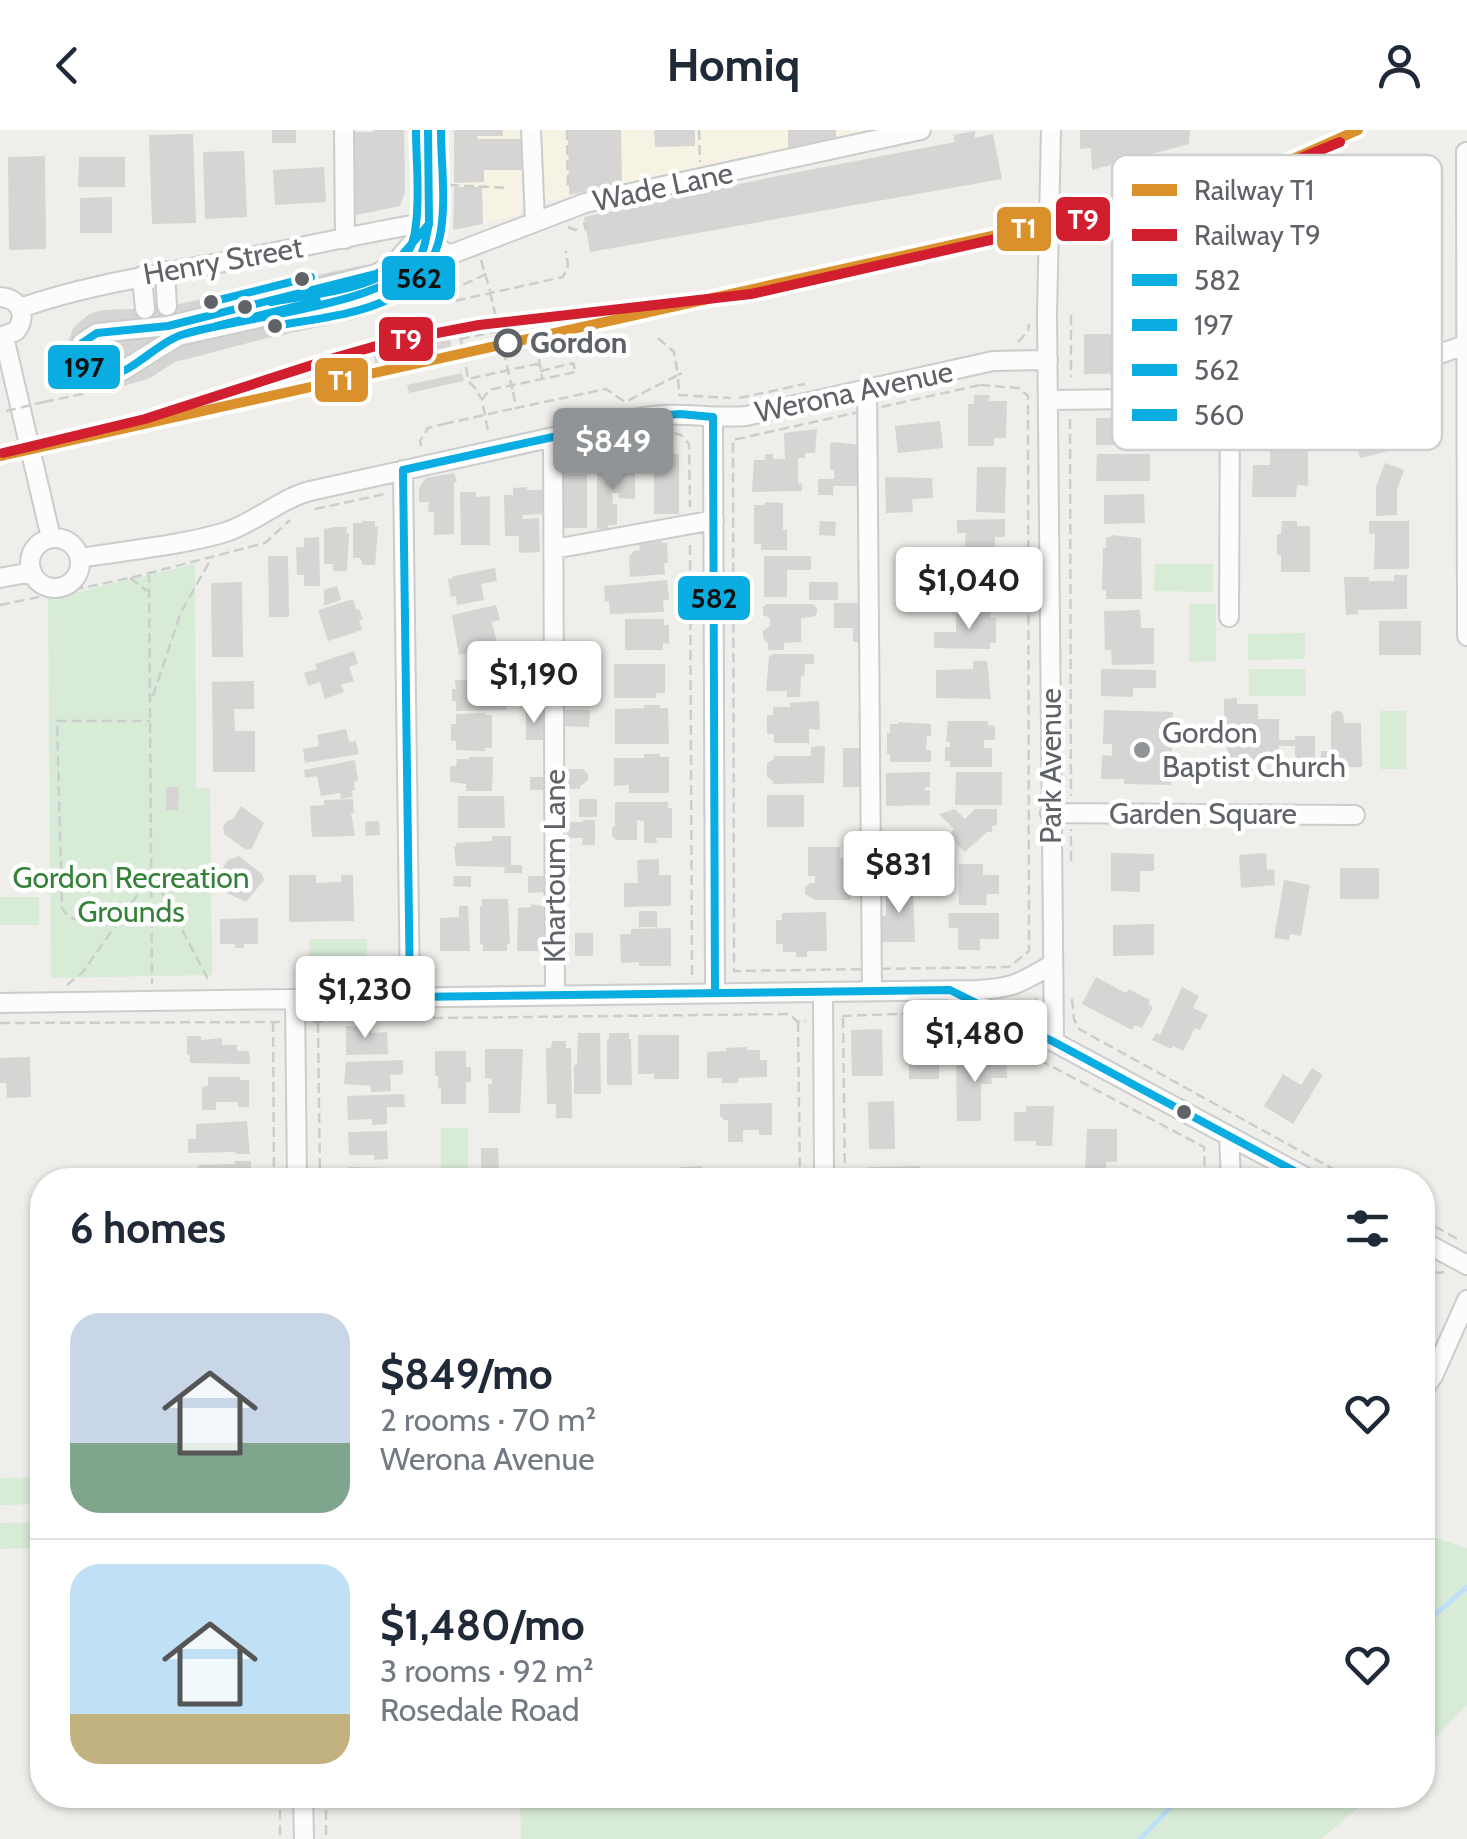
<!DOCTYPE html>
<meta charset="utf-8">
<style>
body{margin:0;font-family:Cabin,sans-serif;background:#f2f2f3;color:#1f2937;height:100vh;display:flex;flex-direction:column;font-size:38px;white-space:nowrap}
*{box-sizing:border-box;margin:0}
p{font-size:32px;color:#747a83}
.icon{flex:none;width:55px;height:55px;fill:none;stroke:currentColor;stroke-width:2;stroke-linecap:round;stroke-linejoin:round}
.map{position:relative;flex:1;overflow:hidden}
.sheet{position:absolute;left:30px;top:1038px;width:1405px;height:640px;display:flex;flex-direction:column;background:#fff;border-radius:40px;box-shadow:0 2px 8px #0004}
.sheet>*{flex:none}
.price{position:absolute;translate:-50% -85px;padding:0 22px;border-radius:10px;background:#fff;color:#222;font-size:32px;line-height:65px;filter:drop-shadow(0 2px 5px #0008)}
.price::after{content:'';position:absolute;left:50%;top:60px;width:30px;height:22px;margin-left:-15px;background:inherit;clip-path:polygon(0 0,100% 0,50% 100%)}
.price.current{background:#919496;color:#fff}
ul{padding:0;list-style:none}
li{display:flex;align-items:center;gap:30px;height:250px;padding:0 40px}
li+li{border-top:2px solid #e0e1e3}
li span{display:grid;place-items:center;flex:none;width:280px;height:200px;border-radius:30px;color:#555}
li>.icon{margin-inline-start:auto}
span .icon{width:120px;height:120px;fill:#fffc;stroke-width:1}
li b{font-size:42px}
h2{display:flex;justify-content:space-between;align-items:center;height:120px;padding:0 40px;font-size:42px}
header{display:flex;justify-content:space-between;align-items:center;height:130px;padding:0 40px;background:#fff;font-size:45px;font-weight:700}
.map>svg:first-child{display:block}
</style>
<header><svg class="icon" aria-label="back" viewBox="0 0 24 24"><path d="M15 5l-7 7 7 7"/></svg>Homiq<svg class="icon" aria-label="person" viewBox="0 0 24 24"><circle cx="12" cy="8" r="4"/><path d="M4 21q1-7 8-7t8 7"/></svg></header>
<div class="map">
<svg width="1467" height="1709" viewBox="0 0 1467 1709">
<rect width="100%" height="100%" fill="#efeeea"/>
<path fill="#f7f3e4" d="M454,0H523L522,80L517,86L453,100Z
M537,0H869L550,71L540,66Z"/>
<path fill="#d8ebd6" d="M195,434L196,658H210L212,845L51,848L48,469Z
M1155,434H1213V462L1154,461Z
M1189,474H1216V531L1189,532Z
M1305,503V529L1248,530V504Z
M1249,539H1305L1306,566H1249Z
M1380,581H1406V639H1380Z
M0,767H39V795H0Z
M309,809H367V835H309Z
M441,998H468V1050H441Z
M42,1347V1374L0,1375V1348Z
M42,1392V1418L0,1419V1393Z
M1423,1404L1467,1418V1575L1423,1621Z
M520,1665H880L881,1672H997L1006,1665H1374L1321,1709H521Z"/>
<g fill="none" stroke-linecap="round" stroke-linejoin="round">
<path stroke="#bfe0f9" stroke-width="5" d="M1422,1496L1467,1457
M1140,1709L1182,1665"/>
</g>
<path fill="#d6d5d3" d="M272,0H296V13H272Z
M373,0H404L405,62L400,76L352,86V2H373Z
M454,0H503V6H477L478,9H522L523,40H484V52L454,53Z
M568,0H621L622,54L569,65Z
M654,0H695V16L655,17Z
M788,0H836V9L788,22Z
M1080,0H1190L1189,14L1092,40L1091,18L1080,19Z
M975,1V8L993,4L1002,49L590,122L584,87L767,48L955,12L953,5Z
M193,4L196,93L152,94L149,5Z
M244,21L247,87L205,89L203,22Z
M45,26L46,119L9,120L8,27Z
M79,27H125V57H78Z
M324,37L326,72L275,75L273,40Z
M454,57H482L483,94L453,100Z
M112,67V103H80V68Z
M365,135L385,177L356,189L268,208L175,232L150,248L107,261L88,257L74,246L68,233L67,216L73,198L89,184L102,180L160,178Z
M447,195L452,220L376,237L371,212Z
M1084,204H1164L1165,243L1084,244Z
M462,243L464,251L409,263L407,255Z
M974,265H990L989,271H1007L1006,308H994V316H968V274H974Z
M1380,285L1389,321L1360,328L1351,292Z
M1096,288H1158V300H1150V315H1096Z
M940,291L943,318L898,323L895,296Z
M817,299L815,323H805V328H798V354L802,353V361L752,362L754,330H765V324H773V329H785L784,303Z
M833,312L859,315V356H833V365H818V349H834V340H830V314Z
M1270,318L1308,319V356L1297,355L1296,367H1252L1253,335H1270Z
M654,324H679V384H654Z
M1097,324H1150V351H1096Z
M1385,333L1404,340L1397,360V385L1376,386V357Z
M597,337L609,338V341H623V338L635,337V369L619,368V363H612L613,374H617V395H608L609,399H597Z
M977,337H1006L1005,383L976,382Z
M454,343L457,352H454V404L434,405V382H428L429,372H419V358L426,348Z
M562,344H587V398H562Z
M885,347L932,348L933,368L912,369L913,382L886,383Z
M527,357V360H543V384L523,385V389L539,388L540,422L519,423V406H505L504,365H513V358Z
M460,362H476V367L490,366V415H461Z
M1144,364L1145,393L1104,394V365Z
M765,372L783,373V400H787V420H761V414H754V375H765Z
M1005,389V407H995L994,429L967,428L964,425L966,403H957V390Z
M362,391H375V397H378L375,435H363L360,428H353V393H362Z
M820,391L836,392L835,406L819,405Z
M1282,391H1297V396H1310V442H1281V425H1277V404H1281Z
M1369,391H1409V439H1374L1375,404H1369Z
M334,397H347L346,403H349L347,441H333V434H324V399Z
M1111,405L1141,408L1142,469H1106V460L1102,461L1103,418H1106V407H1111Z
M319,407L320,456H304V445H297L296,417H304V408Z
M662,411V413H667L668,433H664L665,444L630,447L629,427L634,421L640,420L639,413Z
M268,426H288L289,487H269Z
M764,426H811V440H787V467H764Z
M495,438L497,451L481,454L484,470L457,475L456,466L451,467L448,449L453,448V446Z
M1004,440L1005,473L970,474L969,441Z
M1394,445H1407V479L1358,480V484L1346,485L1344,447H1369V451H1394Z
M667,450L669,470H663L664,482L610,484L609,471L605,472L604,456Z
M242,452L243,527H212L211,453Z
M809,452H838V470H809Z
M337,456L341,470L324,476V460Z
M353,469L356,480L359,479L363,489L359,490L362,500L328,511L318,480Z
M834,473H864V512H853V498H834Z
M767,474H813L817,478V484L813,487L801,488V512L784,513V520H768V514L763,508V501L770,496V488L763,485V477Z
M496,475L500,490L492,492L498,517L459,525L452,485Z
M1140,480L1141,498H1154V534L1112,535L1111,520H1105L1104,481Z
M982,482H990L991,488H996V513H990V519L934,518V502H956V483Z
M625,489H664V495H669V514L663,513V520H625Z
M1379,491H1421V525H1379Z
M354,521L358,534L349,537L354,551L341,555L344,562L325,569L320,552L308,556L304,543L317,539L315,534Z
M773,524H814V534H805L804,546H801L800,567H787V561H766L769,526Z
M973,531H987L991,569L936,568V540L973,539Z
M614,534H665V563H656V568H614Z
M1101,539L1156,540V558H1133V567L1101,566Z
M511,541V553L489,554V566H506L507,580L456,581V571H452V559H456L455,550H489V542Z
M254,551V579H234L235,601H255V642H213L212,552Z
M1237,568V574H1258V589H1279V610H1295V606H1315V630H1295V616H1279V630H1228L1227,615H1224V569Z
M819,571L820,600L809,599V613H774V604H767V585H773V577H790V573Z
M644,575H660V578H668L669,614H615V579L644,578Z
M563,580H590L589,597L563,596Z
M1104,580L1173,582L1171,655L1124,654V649H1101L1102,625L1112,626V614H1103Z
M526,581H543V610H526Z
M1335,581H1340L1343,584L1344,593H1361L1362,637L1321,638V621H1331V585Z
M485,583V585H492V618H485V621L456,620V611H451V594H456V584Z
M948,591H988V595L995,596V610H984V618H992V637H950V631H945V617H950V612H946Z
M898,592L931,594V606H927L926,620H931V632H890V624H887V603H890V594H898Z
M346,599L349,612L356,611L359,624L305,633L303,619L319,616L317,605Z
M825,616L824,653L773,654V651L767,647V633L774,629V626H811V617Z
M843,618H861L862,657H843Z
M644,624H660V627H669V663H629V655L614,656V628H644Z
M469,627H493L492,661H466V654L450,652V636H456L457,629H469Z
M355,630L358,650L354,652L355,660L352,661L353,667L341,669L340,663L321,666L317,646L305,648L304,640Z
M562,639H583L588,644V650L580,656V659H569V656H562Z
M930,642V657H925V661L930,660V675L886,676V643Z
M956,642H1002V675H955Z
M530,647H544V660H530Z
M166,657H179L178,680H166Z
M767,665H804V697H767Z
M458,666H504L505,698H458Z
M353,669L354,683H351L355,706L312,707L310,676L324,675V670Z
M579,669H597V687H579Z
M615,672H668V678H672V708H656L657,713H644V691L637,690V710H615V707H612V697H615Z
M241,676L264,693L252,718L246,720L224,704L223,697L227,691L233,689Z
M955,679L965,689L975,679H997V695L992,696V702H987L965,722L948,706L954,699L939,684Z
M583,690H595V715H582L583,708H566L569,692H583Z
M379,691L380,705L366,706L365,692Z
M492,706H511V735H522V743H504L505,737L456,736L454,717H456V713L492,711Z
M937,706L952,713L947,724L932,718Z
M808,717H840V728H847V736H851V770H815L805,764V757L810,753H815V746H808Z
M1111,723L1154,724V741H1140V762L1111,761Z
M1266,723L1267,740L1274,739L1275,755L1241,758L1239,725Z
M239,726L262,744L264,750L246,772L220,760L225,752L222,739L228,730Z
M937,728H955V747H937Z
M659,729V745H671V776L624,777V753H638L637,730Z
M959,734H983V745H999V764H987L986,775H959Z
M1340,738H1379V769H1340Z
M289,745H316V753L341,752V745H353L354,791L289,792Z
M454,746H471V757L453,756Z
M528,746H547V762L528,763Z
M1284,750L1310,755L1301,806L1290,804L1289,810L1274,808Z
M886,754H903V762L913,761L915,812H882V786H886Z
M482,769H508L510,814H507V821H483V815L480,814V776H482Z
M531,774L548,777V817H538V821H517L518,778L532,777Z
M459,776H468L470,821H440V788L459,787Z
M639,781H657V797H639Z
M826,782L827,821H807V827H796V822H783V814H776V790H782V783Z
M948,783H999V809H980V820H958V798H949Z
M258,788V814H244V818H235V814H220V789Z
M1154,794V825L1113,826V795Z
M671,798V836H639V832L621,833L620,804H631V799Z
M575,803H593V826H575Z
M1096,847L1126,863L1128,859L1150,870L1148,874L1153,877L1142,898L1135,895L1132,900L1082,874Z
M1182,857L1199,866L1193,878L1208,885L1200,900L1195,898L1183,921L1173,916L1171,919L1152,910L1156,903L1160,905Z
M346,896H371V903L387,902L388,924L346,925Z
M917,898H933V901H939V949H909V902H917Z
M882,899L883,946H852L851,900Z
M578,903H600L601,964H574V935L577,934Z
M609,903H629V909H631L632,955H607V909H609Z
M638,905H679V949H654V944H638Z
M187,906H201V910L222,908V915H237V921H249L250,934L190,933V925H187Z
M552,911H566V918H571L572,988H556V974H547L546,918H551Z
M747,917V920H760V930H767V947L738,948V953H722V948H707V922L726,921V918Z
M485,919H523L520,983H489L488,954H492V949L485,948Z
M435,921H466V937H471V952H466V974H441V958L438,959V946H435Z
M30,927L31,967L7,968L6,953H0V928Z
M1006,929L1007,948H991L992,954H981V991H957L956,934H966V930Z
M403,930V944L390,945L391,961L371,962V956L344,954L346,932Z
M1312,938L1323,945L1293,994L1264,976L1283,944L1301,955Z
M208,947H240V950H249V977H238V972H216V980H202V957L208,956Z
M404,964L405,977H387V994L372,995V989L348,990L347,966Z
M894,971L895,1019H869L868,972Z
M772,973V1005H759V1000H743V1012H728V990H723V987H720V974Z
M1026,976H1054L1052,1016H1036V1011H1014V982H1026Z
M247,991L250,1024H236V1022L188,1023V1009H196V994Z
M1087,999H1117V1032H1106V1044H1085Z
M387,1001L388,1029L374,1030V1025H349L348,1002Z
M481,1018H498L499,1038H481Z
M235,1031H251V1045H244V1050H198V1035L235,1034Z
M702,1036V1050H681L680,1037Z
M920,1036V1050H865L864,1038L871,1037Z
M349,1037L385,1038V1045H389V1050H349Z
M1133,1042H1173V1050H1133Z"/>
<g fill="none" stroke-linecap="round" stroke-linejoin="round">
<g stroke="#cbcccc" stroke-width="22">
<path id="minor" d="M344,0L345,109
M428,0L429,94L422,124L417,133L397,150L358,166L178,206L122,241L107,247L90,244L82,236L80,230L82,213L97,203L168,196L376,144L395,133L429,94
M531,0L535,91
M1051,0L1047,185L1054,912
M1466,22L1467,506
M429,95C434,108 436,123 452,124L585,73L921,0
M165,141L167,176
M142,146L145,179
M0,167C20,168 28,186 16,201L0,207
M20,178C87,155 155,145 224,132C285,121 345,107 406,96L429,94
M4,207L51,408
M867,258L872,861
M1049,270L1230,268L1294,263L1426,229L1467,214
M713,287L715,863
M553,307L555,865
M403,340L410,867
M30 433a25 25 0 1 1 50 0a25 25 0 1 1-50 0Z
M554,419L714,390
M80,428C128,420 179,416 226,402C256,392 280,369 310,361L644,287C678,281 712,289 746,286L993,231L1048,230
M0,448L32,442
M1229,487L1230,268
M1050,683L1355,685
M823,862L824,1050
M955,863L1054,912L1311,1050
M295,869L297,1050
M0,873L977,860C1016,858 1021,852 1053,834
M1229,1006L1231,1050
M1422,1111L1467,1135
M1422,1262L1433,1246L1467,1170
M303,1665L304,1709"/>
</g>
<path stroke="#cacfcc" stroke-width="2.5" stroke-dasharray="10 5" stroke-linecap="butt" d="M567,0L568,58
M699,0L700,32
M449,55L508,58
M584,92L586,100
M568,97L575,100L580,99
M481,130L490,161
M486,144L446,163L450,172L563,147L568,136L566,121
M426,149L438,145L446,163
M1071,185V247
M457,191L463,221
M533,195L534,205
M658,208L674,222L678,245L682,243
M460,209L533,194L530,180
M1018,212L1028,201L1029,194
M539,229L542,248
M466,237L468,249L537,234L541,241L573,233L576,242L489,260L482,270L488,301
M469,252L477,260L481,269
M980,255L1019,258L1028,266L1029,821L1009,837L734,841L733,310Z
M513,262L516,278L606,259L625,272L678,245L679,265L731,268
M739,268L805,254
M44,272L87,263
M1070,289L1071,666
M674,303L681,305L689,314L690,377
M639,307L666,303
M421,316L420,311L428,298L444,294
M315,379L385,364
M690,415L692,847
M149,443L152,854
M130,448L147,461
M0,475L130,448L265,413L290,390
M153,566L181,482L212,427
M1071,731V699
M154,747L209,851
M120,790L112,784L103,792C86,783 74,799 62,778L57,591H150
M67,855L82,843L150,747
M1072,869L1074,889L1079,899L1353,1050
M1022,877L1037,869
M842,886L949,882L1204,1017L1205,1050
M843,888L845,1050
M273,892L274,1050
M313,892L351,889L789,884L798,892L806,891
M798,892L800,1050
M0,893L280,892
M318,893L320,1050
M1248,1042L1264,1050
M1422,1089L1461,1111
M1422,1135L1438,1143L1444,1142
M280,1665V1709
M326,1665V1709"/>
<use href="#minor" stroke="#fdfcfc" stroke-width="18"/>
<path stroke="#cacfcc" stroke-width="2.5" stroke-dasharray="10 5" stroke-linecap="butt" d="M490,162L513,262
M6,281L44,272
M444,294L516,278"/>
<g stroke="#fff" stroke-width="15">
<path id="bus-1" d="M715,863L713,287L680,284L644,287L403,340L410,867L950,860L1054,912L1311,1050"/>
</g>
<g stroke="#fff" stroke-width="15">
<path id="bus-2" d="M428,0L429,94
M429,94C426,106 425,121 418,130C386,176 237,187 181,205C157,213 134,242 108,246C83,250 80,233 82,213L97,203L168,196L376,144L395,133Z"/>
</g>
<g stroke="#fff" stroke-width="15">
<path id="bus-3" d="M217,196L317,171
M275,196C340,184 429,181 441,100C446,67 441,33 441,0"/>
</g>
<g stroke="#fff" stroke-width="15">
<path id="bus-4" d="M211,172L311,147
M271,172C307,165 378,160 403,130C411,120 415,106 416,94C420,63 416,31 416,0"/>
</g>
<use href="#bus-1" stroke="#0aade2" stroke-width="8"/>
<use href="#bus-2" stroke="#0aade2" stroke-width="8"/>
<use href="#bus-3" stroke="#0aade2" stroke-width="8"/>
<use href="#bus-4" stroke="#0aade2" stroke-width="8"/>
<g stroke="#fff" stroke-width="18">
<path id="rail-1" d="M0,326L1199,60L1279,35L1358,0"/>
</g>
<g stroke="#fff" stroke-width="18">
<path id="rail-2" d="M3,323L145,289L334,228L390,212L479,195L751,164L1199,63L1279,37L1340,12"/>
</g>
<use href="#rail-1" stroke="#da912b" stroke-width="10"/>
<use href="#rail-2" stroke="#d11f2f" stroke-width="10"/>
</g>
<g fill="#5f6368" stroke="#fff" stroke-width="4">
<circle cx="302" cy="149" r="9"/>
<circle cx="211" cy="172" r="9"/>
<circle cx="245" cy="177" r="9"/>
<circle cx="275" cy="196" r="9"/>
<circle cx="1184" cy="982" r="9"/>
</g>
<circle fill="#fff" stroke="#5f6368" stroke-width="5" cx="508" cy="213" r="12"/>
<circle fill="#919496" stroke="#fff" stroke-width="4" cx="1142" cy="620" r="10"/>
<g text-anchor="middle" stroke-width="9" stroke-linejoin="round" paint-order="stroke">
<g font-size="30" fill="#5f6368" stroke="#fff">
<text transform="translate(663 57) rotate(-12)" y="10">Wade Lane</text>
<text transform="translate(223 131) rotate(-10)" y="10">Henry Street</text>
<text transform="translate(854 262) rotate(-12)" y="10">Werona Avenue</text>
<text transform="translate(1051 636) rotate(-90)" y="10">Park Avenue</text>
<text x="1203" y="694">Garden Square</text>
<text transform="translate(555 736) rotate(-90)" y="10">Khartoum Lane</text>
</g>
<g font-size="30" font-weight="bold" fill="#5f6368" stroke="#fff" text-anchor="start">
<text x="530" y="223">Gordon</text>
</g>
<g font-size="30" fill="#5f6368" stroke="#fff" text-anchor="start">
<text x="1162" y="613">Gordon<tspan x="1162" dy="34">Baptist Church</tspan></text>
</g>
<g font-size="30" fill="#348238" stroke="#fff">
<text x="131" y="758">Gordon Recreation<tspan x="131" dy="34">Grounds</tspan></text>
</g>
</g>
<rect x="1112" y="25" width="330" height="295" rx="15" fill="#fff" stroke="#cfd0d2" stroke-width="2.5"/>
<rect x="1132" y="54" width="45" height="12" fill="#da912b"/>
<rect x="1132" y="99" width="45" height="12" fill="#d11f2f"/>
<rect x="1132" y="144" width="45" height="12" fill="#0aade2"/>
<rect x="1132" y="189" width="45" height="12" fill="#0aade2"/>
<rect x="1132" y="234" width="45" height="12" fill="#0aade2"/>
<rect x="1132" y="279" width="45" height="12" fill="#0aade2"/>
<g font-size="28" fill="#5f6368">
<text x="1194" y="70">Railway T1</text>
<text x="1194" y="115">Railway T9</text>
<text x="1194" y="160">582</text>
<text x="1194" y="205">197</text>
<text x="1194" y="250">562</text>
<text x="1194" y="295">560</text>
</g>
<g stroke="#fff" stroke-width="4">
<rect x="1054" y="65" width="58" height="48" rx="10" fill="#d11f2f"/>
<rect x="995" y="75" width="58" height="48" rx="10" fill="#da912b"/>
<rect x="380" y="124" width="77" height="48" rx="10" fill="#0aade2"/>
<rect x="377" y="185" width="58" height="48" rx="10" fill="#d11f2f"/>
<rect x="46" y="213" width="76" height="48" rx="10" fill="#0aade2"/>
<rect x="313" y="226" width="57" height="48" rx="10" fill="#da912b"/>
<rect x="676" y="444" width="76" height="48" rx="10" fill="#0aade2"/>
</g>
<g font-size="28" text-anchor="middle" font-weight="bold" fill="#fff">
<text x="1083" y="99">T9</text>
<text x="1024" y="108">T1</text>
<text x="406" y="219">T9</text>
<text x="341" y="260">T1</text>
</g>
<g font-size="28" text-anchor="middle" font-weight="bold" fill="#111">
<text x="419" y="158">562</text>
<text x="84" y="247">197</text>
<text x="714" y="478">582</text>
</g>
</svg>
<b class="price current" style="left:613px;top:363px">$849</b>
<b class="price" style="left:969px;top:502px">$1,040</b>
<b class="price" style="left:534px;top:596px">$1,190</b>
<b class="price" style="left:899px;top:786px">$831</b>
<b class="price" style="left:365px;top:911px">$1,230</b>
<b class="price" style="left:975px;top:955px">$1,480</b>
<section class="sheet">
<h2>6 homes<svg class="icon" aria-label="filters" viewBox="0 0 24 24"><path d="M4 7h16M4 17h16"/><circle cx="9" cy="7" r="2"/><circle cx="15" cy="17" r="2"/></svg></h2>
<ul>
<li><span style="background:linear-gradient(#c9d6e8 65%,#7fa58c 0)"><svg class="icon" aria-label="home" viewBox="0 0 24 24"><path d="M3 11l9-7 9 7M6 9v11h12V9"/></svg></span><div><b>$849/mo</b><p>2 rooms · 70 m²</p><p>Werona Avenue</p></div><svg class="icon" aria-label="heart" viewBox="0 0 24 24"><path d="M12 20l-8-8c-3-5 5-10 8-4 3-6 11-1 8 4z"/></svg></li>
<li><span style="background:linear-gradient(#bfe0f5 75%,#c2b280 0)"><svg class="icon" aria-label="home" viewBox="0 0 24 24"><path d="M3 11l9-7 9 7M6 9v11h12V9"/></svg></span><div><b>$1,480/mo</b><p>3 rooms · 92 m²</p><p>Rosedale Road</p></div><svg class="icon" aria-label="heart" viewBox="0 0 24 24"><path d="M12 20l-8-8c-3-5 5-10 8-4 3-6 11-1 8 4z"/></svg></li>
</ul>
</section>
</div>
